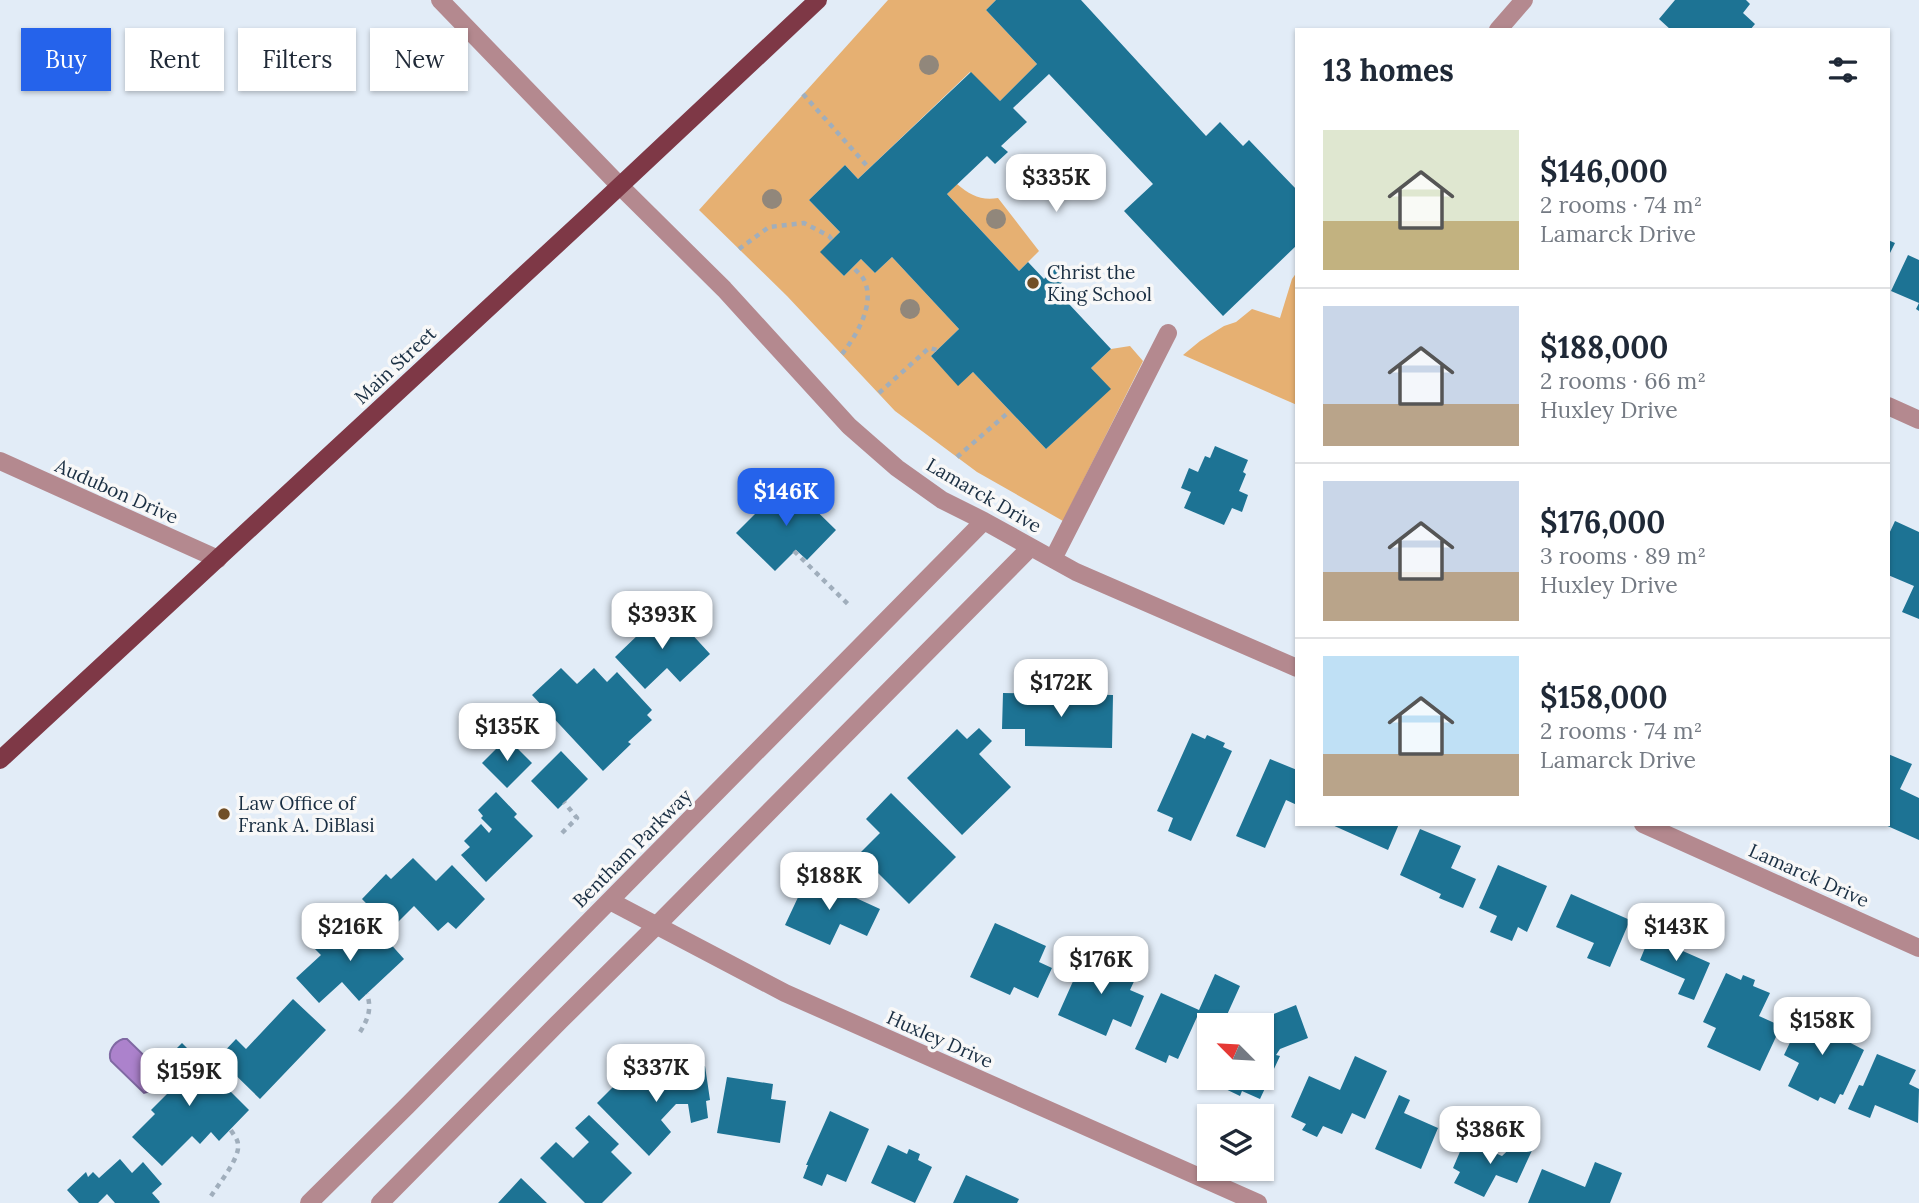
<!DOCTYPE html>
<meta charset="utf-8">
<style>
body{margin:0;font-family:Lora,serif;background:#f6f6f7;color:#1f2937;height:100vh;display:flex;flex-direction:column;font-size:26px;white-space:nowrap}
*{box-sizing:border-box;margin:0}
p{font-size:23px;color:#747a83}
.icon{flex:none;width:38px;height:38px;fill:none;stroke:currentColor;stroke-width:2;stroke-linecap:round;stroke-linejoin:round}
.map{position:relative;flex:1;overflow:hidden}
.details{position:absolute;left:1295px;top:28px;width:595px;height:798px;display:flex;flex-direction:column;background:#fff;border-radius:0px;box-shadow:0 2px 5px #0004}
.details>*{flex:none}
.banner{position:absolute;left:21px;top:28px;width:665px;height:63px;display:flex;gap:14px}
.needle{width:46px;rotate:294deg}
.buttons{position:absolute;left:1197px;top:1013px;display:grid;gap:14px}
.buttons a{display:grid;place-items:center;width:77px;height:77px;border-radius:0px;background:#fff;box-shadow:0 2px 5px #0004;font-size:35px}
.price{position:absolute;translate:-50% -60px;padding:0 16px;border-radius:14px;background:#fff;color:#222;font-size:23px;line-height:46px;filter:drop-shadow(0 2px 4px #0008)}
.price::after{content:'';position:absolute;left:50%;top:42px;width:21px;height:16px;margin-left:-10px;background:inherit;clip-path:polygon(0 0,100% 0,50% 100%)}
.price.active{background:#2563eb;color:#fff}
ul{padding:0;list-style:none}
li{display:flex;align-items:center;gap:21px;height:175px;padding:0 28px}
li+li{border-top:2px solid #e0e1e3}
li span{display:grid;place-items:center;flex:none;width:196px;height:140px;border-radius:0px;color:#555}
li>.icon{margin-inline-start:auto}
span .icon{width:84px;height:84px;fill:#fffc;stroke-width:1}
li b{font-size:30px}
h2{display:flex;justify-content:space-between;align-items:center;height:84px;padding:0 28px;font-size:30px}
.chip{padding:0 24px;border-radius:0px;background:#fff;box-shadow:0 2px 5px #0004;font-size:24px;line-height:63px}
.chip.active{background:#2563eb;color:#fff}
.map>svg:first-child{display:block}
</style>
<div class="map">
<svg width="1919" height="1203" viewBox="0 0 1919 1203">
<rect width="100%" height="100%" fill="#e2ecf7"/>
<path fill="#e6b072" d="M888,0H996L986,10L1037,64L1000,101L970,72L858,179L845,165L809,200L840,232L821,252L844,276L861,259L875,273L892,257L959,329L931,356L958,385L973,372L1046,449L1110,389L1091,368L1111,349L1130,346L1143,361L1063,521L977,472L895,411L787,296L699,210Z
M957,184C970,195 981,201 998,198L1039,251L1019,271L947,194Z
M1297,272V405L1183,355L1200,341L1224,326L1236,322L1252,309L1280,318L1292,279Z"/>
<path fill="#ac82cc" stroke="#8069a3" stroke-width="2" d="M123,1039H127L162,1073L160,1080L161,1088L144,1093L111,1061C107,1052 114,1042 123,1039Z"/>
<path fill="#1d7394" d="M996,0H1081L1206,136L1220,122L1243,146L1249,140L1297,190V245L1223,316L1124,211L1153,184L1049,74L1013,108L1027,122L1001,146L1008,152L995,164L987,156L947,194L1019,271L1028,262L1044,279L1062,262L1072,273L1055,289L1111,349L1091,368L1111,389L1046,449L973,372L958,386L931,356L959,329L892,257L875,273L861,259L844,276L820,252L840,232L809,200L845,165L858,179L971,72L1000,101L1037,64L986,10Z
M1675,0H1746L1750,4L1743,13L1755,24L1750,30H1671L1659,19Z
M1888,240L1895,243L1888,257Z
M1908,255L1919,260V311L1916,309L1919,303L1891,291Z
M1215,446L1248,460L1243,472L1246,474L1239,491L1248,495L1242,512L1232,508L1224,525L1184,508L1191,492L1181,488L1189,468L1198,472L1205,456L1210,458Z
M787,482L836,530L807,560L796,550L775,571L736,533Z
M1895,521L1919,532V619L1902,612L1914,586L1888,575V536Z
M667,607L710,654L680,682L667,668L645,689L615,657Z
M561,668L577,684L594,668L607,682L617,672L652,710L647,715L652,720L628,742L631,744L603,771L532,695Z
M1003,693L1113,695L1112,748L1025,746V729H1002Z
M979,728L992,741L979,754L1011,787L962,835L907,778L957,729L967,739Z
M1192,733L1205,739L1207,735L1225,743L1223,747L1232,751L1191,841L1168,831L1173,818L1157,811Z
M507,738L532,763L507,788L482,763Z
M561,751L588,779L558,809L531,781Z
M1888,754L1912,764L1900,789L1919,798V840L1883,824H1888Z
M1270,759L1297,770V805L1286,800L1265,848L1236,836Z
M496,792L517,814L514,817L533,836L486,882L461,855L470,847L464,841L481,824L489,833L492,829L481,818L483,816L478,810Z
M891,793L956,857L909,904L859,854L880,833L866,819Z
M1330,824H1399L1388,850Z
M1420,829L1461,846L1451,868L1476,879L1463,908L1439,898L1441,894L1400,875Z
M413,858L436,881L452,865L485,899L456,929L448,922L438,931L414,906L391,929L362,899L386,874L391,879Z
M1498,865L1547,886L1527,932L1518,927L1512,941L1490,932L1497,916L1479,908Z
M808,876L880,909L867,936L840,924L830,945L785,925Z
M1571,894L1630,920L1610,967L1587,958L1594,943L1556,927Z
M369,920L404,959L359,1001L342,982L319,1003L296,978L321,955L312,946L333,927L346,941Z
M995,923L1046,946L1039,962L1052,968L1038,998L1014,987L1010,995L970,977Z
M1652,931L1678,943L1676,948L1710,963L1694,1000L1678,994L1685,979L1640,960Z
M1086,952L1137,975L1130,990L1144,996L1131,1027L1113,1019L1106,1036L1058,1015Z
M1726,973L1741,980L1743,975L1755,980L1753,986L1770,993L1759,1016L1781,1026L1760,1071L1707,1047L1716,1028L1703,1022Z
M1215,974L1240,986L1222,1026H1216L1197,1017L1178,1059L1169,1055L1166,1063L1135,1049L1161,993L1199,1010Z
M293,999L326,1030L260,1099L218,1058L236,1039L246,1049Z
M1296,1005L1308,1038L1280,1049L1276,1055L1280,1056L1260,1099L1242,1091L1240,1096L1213,1083L1215,1078H1262V1026H1257L1266,1021V1017Z
M1806,1009L1819,1015L1821,1012L1837,1019L1835,1023L1850,1030L1845,1040L1864,1050L1843,1095L1840,1094L1835,1104L1820,1097L1818,1101L1788,1086L1799,1063L1784,1055Z
M182,1043L249,1110L219,1141L211,1132L200,1144L192,1136L162,1166L132,1137L155,1114L151,1110L178,1083L160,1065Z
M1877,1054L1916,1070L1909,1084L1919,1089L1918,1123L1875,1105L1870,1118L1848,1109L1859,1085L1863,1086Z
M1355,1056L1387,1071L1365,1119L1352,1113L1342,1134L1323,1126L1317,1137L1302,1130L1306,1124L1291,1117L1309,1076L1340,1090Z
M705,1066L710,1100L706,1101L708,1118L691,1123L688,1104H676L661,1120L671,1132L649,1156L597,1103L622,1078L629,1086L645,1069L654,1078Z
M727,1077L773,1084L771,1099L786,1101L780,1143L717,1133Z
M1399,1095L1410,1100L1404,1113L1438,1128L1421,1169L1375,1149Z
M830,1111L869,1129L846,1182L827,1174L822,1186L803,1178L808,1165H806Z
M589,1115L619,1144L611,1152L632,1173L602,1203H585L540,1158L556,1142L573,1158L589,1142L575,1128Z
M1520,1139L1535,1144L1517,1183L1496,1175L1484,1197L1454,1183L1460,1172L1453,1168L1465,1140L1502,1156Z
M888,1145L907,1154L909,1149L920,1154L918,1160L932,1167L915,1203L871,1183Z
M120,1159L132,1173L143,1162L162,1184L152,1193L160,1202L159,1203H115L107,1194L98,1203H79L67,1190L86,1172L88,1177L93,1172L99,1178Z
M1595,1162L1622,1173L1610,1203H1528L1542,1169L1585,1187Z
M966,1175L1019,1199L1017,1203H953Z
M521,1178L547,1203H498Z"/>
<g fill="none" stroke-linecap="round" stroke-linejoin="round">
<path stroke="#a0aebc" stroke-width="4.5" stroke-dasharray="5 5" stroke-linecap="butt" d="M803,94L869,168
M739,249L769,227L804,223L829,236L832,240
M842,354C856,336 876,304 864,280C862,275 856,271 853,267
M879,393L929,348L937,350
M957,457L1010,411
M794,551L850,606
M562,833L577,818L564,802
M360,1032C368,1019 372,1009 367,994
M211,1196C218,1185 240,1158 238,1145C238,1139 233,1134 230,1129"/>
<path stroke="#b4898f" stroke-width="18" d="M440,0L620,186L724,289L849,426L897,468L942,500L984,521L1076,572L1297,668
M1498,30L1524,0
M1888,406L1919,420
M0,461L218,559
M1053,559L1168,333
M1643,824L1919,948
M610,901L785,993L1258,1203
M309,1203L407,1106L984,521
M380,1203L560,1021L657,925L1031,547"/>
<path stroke="#7e3846" stroke-width="18" d="M0,760L591,213L818,0"/>
</g>
<g fill="#91877b">
<circle cx="929" cy="65" r="10"/>
<circle cx="772" cy="199" r="10"/>
<circle cx="996" cy="219" r="10"/>
<circle cx="910" cy="309" r="10"/>
</g>
<g fill="#714f27" stroke="#f8f8f8" stroke-width="2.5">
<circle cx="1033" cy="283" r="7"/>
<circle cx="224" cy="814" r="7"/>
</g>
<g text-anchor="middle" stroke-width="7" stroke-linejoin="round" paint-order="stroke">
<g font-size="19" fill="#192e42" stroke="#f8f8f8" text-anchor="start">
<text x="1047" y="279">Christ the<tspan x="1047" dy="22">King School</tspan></text>
<text x="238" y="810">Law Office of<tspan x="238" dy="22">Frank A. DiBlasi</tspan></text>
</g>
<g font-size="19" fill="#192e42" stroke="#f8f8f8">
<text transform="translate(395 365) rotate(-43)" y="7">Main Street</text>
<text transform="translate(117 491) rotate(24)" y="7">Audubon Drive</text>
<text transform="translate(984 495) rotate(30)" y="7">Lamarck Drive</text>
<text transform="translate(632 848) rotate(-45)" y="7">Bentham Parkway</text>
<text transform="translate(1809 875) rotate(24)" y="7">Lamarck Drive</text>
<text transform="translate(940 1039) rotate(24)" y="7">Huxley Drive</text>
</g>
</g>
</svg>
<div class="buttons">
<a><svg class="needle" viewBox="-14 -14 28 28"><path d="M0-13l5 13h-10z" fill="#e53935"/><path d="M0 13l5-13h-10z" fill="#747a83"/></svg></a>
<a><svg class="icon" aria-label="layers" viewBox="0 0 24 24"><path d="M12 4l9 5-9 5-9-5zM3 14l9 5 9-5"/></svg></a>
</div>
<b class="price" style="left:1056px;top:214px">$335K</b>
<b class="price active" style="left:786px;top:528px">$146K</b>
<b class="price" style="left:662px;top:651px">$393K</b>
<b class="price" style="left:1061px;top:719px">$172K</b>
<b class="price" style="left:507px;top:763px">$135K</b>
<b class="price" style="left:829px;top:912px">$188K</b>
<b class="price" style="left:350px;top:963px">$216K</b>
<b class="price" style="left:1676px;top:963px">$143K</b>
<b class="price" style="left:1101px;top:996px">$176K</b>
<b class="price" style="left:1822px;top:1057px">$158K</b>
<b class="price" style="left:656px;top:1104px">$337K</b>
<b class="price" style="left:189px;top:1108px">$159K</b>
<b class="price" style="left:1490px;top:1166px">$386K</b>
<div class="banner">
<a class="chip active">Buy</a>
<a class="chip">Rent</a>
<a class="chip">Filters</a>
<a class="chip">New</a>
</div>
<section class="details">
<h2>13 homes<svg class="icon" aria-label="filters" viewBox="0 0 24 24"><path d="M4 7h16M4 17h16"/><circle cx="9" cy="7" r="2"/><circle cx="15" cy="17" r="2"/></svg></h2>
<ul>
<li><span style="background:linear-gradient(#dfe7d0 65%,#c2b280 0)"><svg class="icon" aria-label="home" viewBox="0 0 24 24"><path d="M3 11l9-7 9 7M6 9v11h12V9"/></svg></span><div><b>$146,000</b><p>2 rooms · 74 m²</p><p>Lamarck Drive</p></div></li>
<li><span style="background:linear-gradient(#c9d6e8 70%,#b9a48a 0)"><svg class="icon" aria-label="home" viewBox="0 0 24 24"><path d="M3 11l9-7 9 7M6 9v11h12V9"/></svg></span><div><b>$188,000</b><p>2 rooms · 66 m²</p><p>Huxley Drive</p></div></li>
<li><span style="background:linear-gradient(#c9d6e8 65%,#b9a48a 0)"><svg class="icon" aria-label="home" viewBox="0 0 24 24"><path d="M3 11l9-7 9 7M6 9v11h12V9"/></svg></span><div><b>$176,000</b><p>3 rooms · 89 m²</p><p>Huxley Drive</p></div></li>
<li><span style="background:linear-gradient(#bfe0f5 70%,#b9a48a 0)"><svg class="icon" aria-label="home" viewBox="0 0 24 24"><path d="M3 11l9-7 9 7M6 9v11h12V9"/></svg></span><div><b>$158,000</b><p>2 rooms · 74 m²</p><p>Lamarck Drive</p></div></li>
</ul>
</section>
</div>
